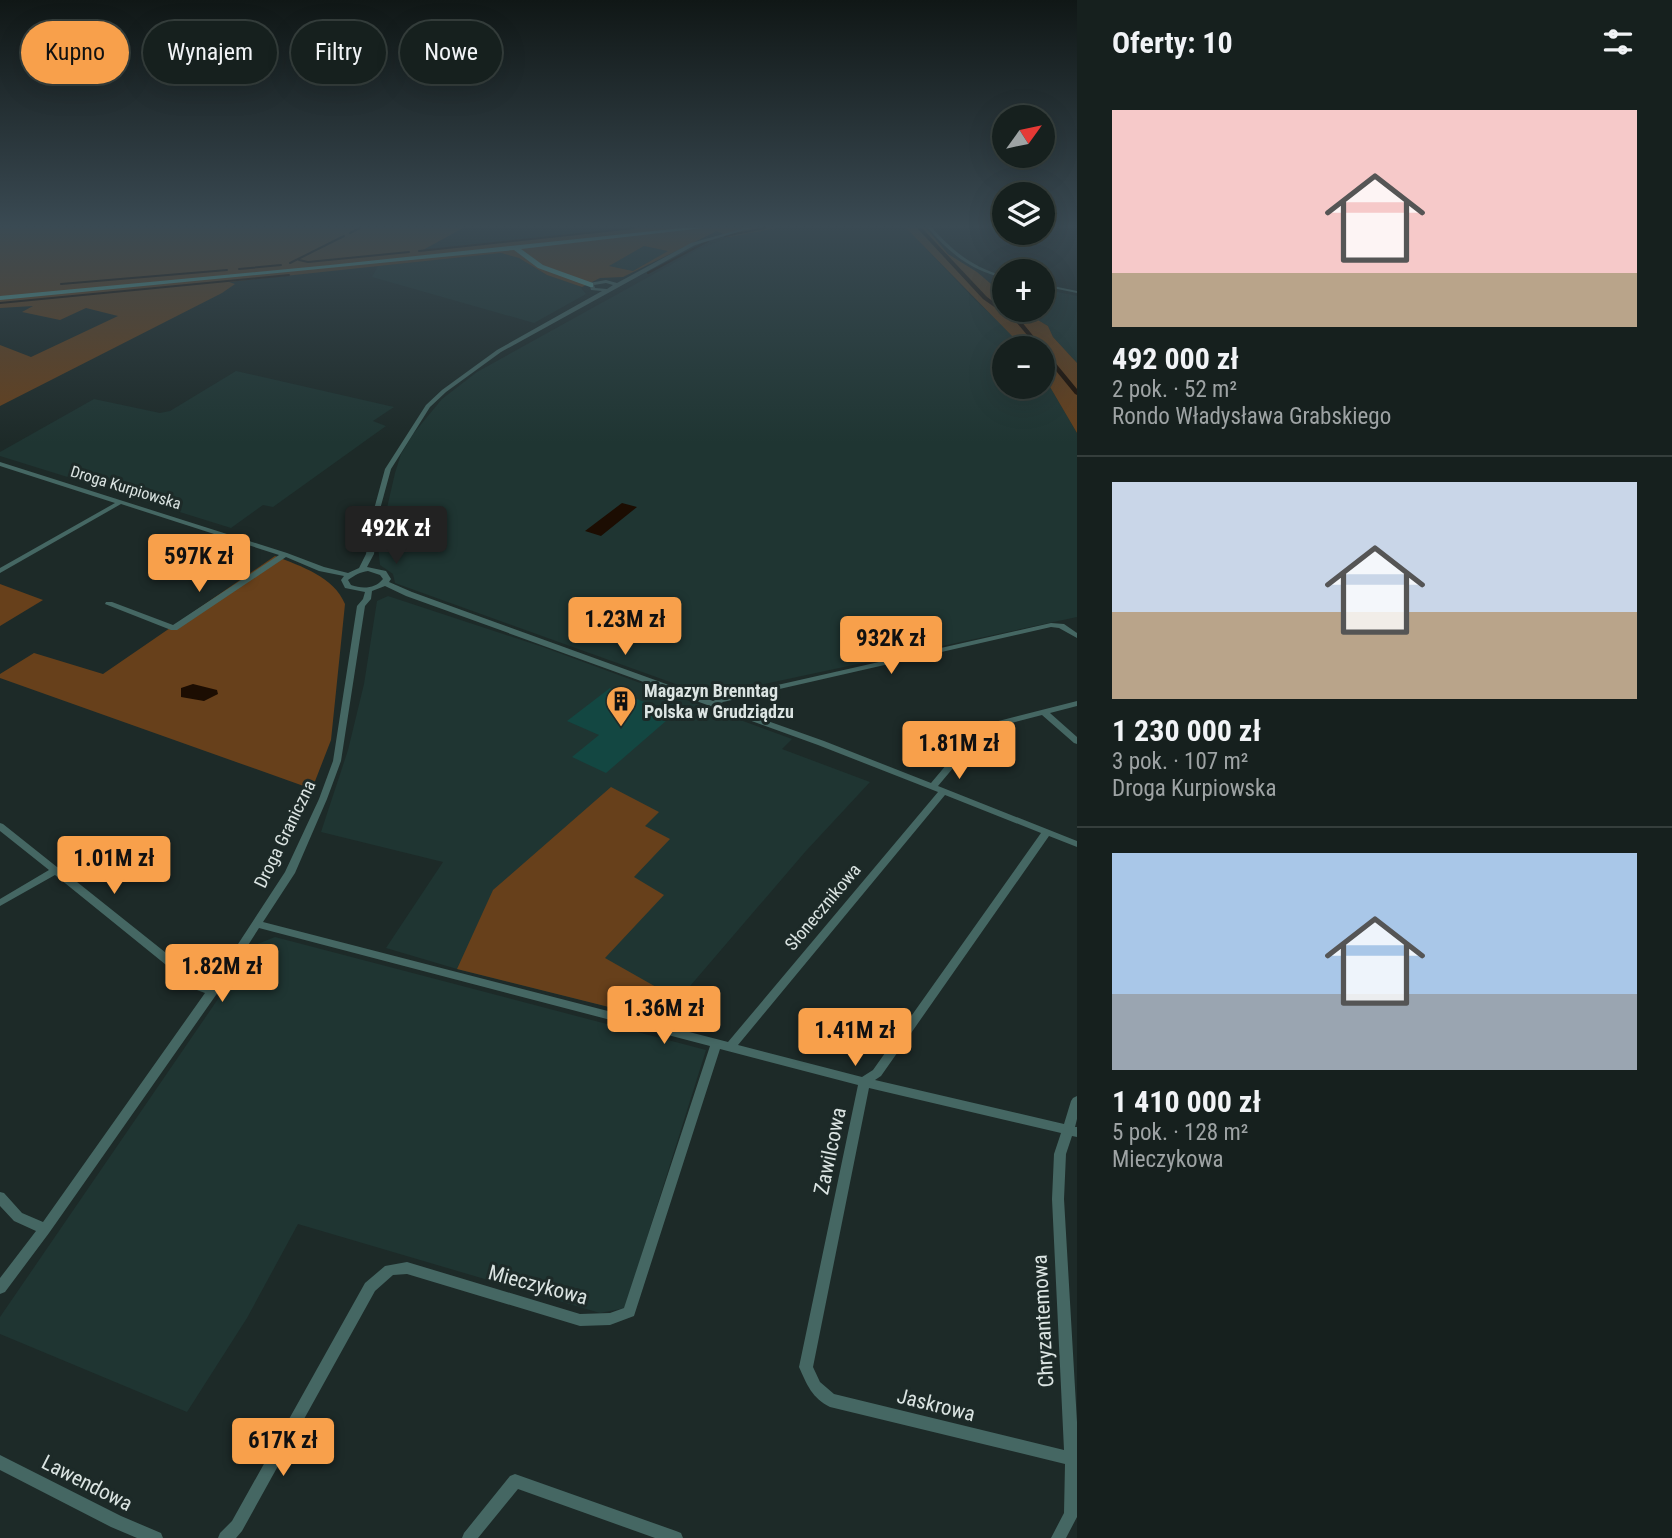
<!DOCTYPE html>
<html lang="pl">
<meta charset="utf-8">
<style>
body{margin:0;font-family:"Roboto Condensed",sans-serif;background:#1f2827;color:#f1f3f6;height:100vh;display:flex;flex-direction:column;font-size:26px;white-space:nowrap}
*{box-sizing:border-box;margin:0}
p{font-size:23px;color:#9ea3a4}
.icon{flex:none;width:38px;height:38px;fill:none;stroke:currentColor;stroke-width:2;stroke-linecap:round;stroke-linejoin:round}
.map{position:relative;flex:1;overflow:hidden}
.sheet{display:flex;flex-direction:column;background:#16201e;width:595px}
.sheet>*{flex:none}
.top-card{position:absolute;left:21px;top:21px;width:665px;height:63px;display:flex;gap:14px}
.needle{width:46px;rotate:57deg}
.tools{position:absolute;left:992px;top:105px;display:grid;gap:14px}
.tools a{display:grid;place-items:center;width:63px;height:63px;border-radius:50%;background:#16201e;box-shadow:0 7px 28px #0002,0 0 0 2px #353e3c;font-size:35px}
.price{position:absolute;translate:-50% -60px;padding:0 16px;border-radius:7px;background:#f8a04b;color:#111;font-size:23px;line-height:46px;filter:drop-shadow(0 2px 4px #0008)}
.price::after{content:'';position:absolute;left:50%;top:42px;width:21px;height:16px;margin-left:-10px;background:inherit;clip-path:polygon(0 0,100% 0,50% 100%)}
.price.current{background:#222;color:#fff}
ul{padding:0;list-style:none}
li{display:grid;align-content:center;gap:14px;height:371px;padding:0 35px}
li+li{border-top:2px solid #353e3c}
li span{display:grid;place-items:center;height:217px;border-radius:0px;color:#555}
li>.icon{margin-inline-start:auto}
span .icon{width:126px;height:126px;fill:#fffc;stroke-width:1}
li b{font-size:30px}
h2{display:flex;justify-content:space-between;align-items:center;height:84px;padding:0 35px;font-size:30px}
.tag{padding:0 24px;border-radius:32px;background:#16201e;box-shadow:0 7px 28px #0002,0 0 0 2px #353e3c;font-size:24px;line-height:63px}
.tag.current{background:#f8a04b;color:#111}
main{display:flex;flex:1;min-height:0}
.map>svg:first-child{display:block}
</style>
<main>
<div class="map">
<svg width="1077" height="1538" viewBox="0 0 1077 1538">
<rect width="100%" height="100%" fill="#1d2a28"/>
<path fill="#1f3532" d="M777,228H906L976,301L1019,340L1024,348H1004V387H1043V375L1077,433V617L709,696L395,583L393,574L380,565L378,547L395,473L401,454L413,434L442,399L477,372L699,249L738,234Z
M644,246L669,251L633,271L608,266Z
M501,253L519,258L547,275L577,283L586,294L534,323L372,277L378,266Z
M1043,289L1077,296V363L1053,337L1048,326L1021,310H1043Z
M236,371L394,407L373,421L386,426L273,507L263,505L231,528L0,456V452L94,399L160,413L170,411Z
M388,596L543,647L792,739L782,749L870,782L805,852L661,1020L457,969L386,948L443,862L321,832L348,750L364,684L377,601Z
M275,937L706,1050L625,1308L600,1313L298,1224L247,1318L187,1412L0,1334V1317L255,945Z"/>
<path fill="#67401b" fill-rule="evenodd" d="M0,228H463L423,250L625,228H777L729,237L717,231L623,277L600,278L582,287L547,275L519,258L501,253L229,282L235,284L222,293L0,406V345L31,357L118,316L86,308L60,320L22,312L33,306L0,308ZM644,246L668,251L633,271L609,266Z
M906,228H926L948,254L977,272L1004,295V310H1021L1048,326L1053,337L1077,363V433L1043,375V348H1024Z
M275,556C302,567 333,576 345,604L331,740L312,789L0,678V674L34,653L103,674Z
M0,584L43,600L0,626Z
M611,787L659,812L645,826L670,839L634,877L664,895L605,958L679,1000L661,1020L457,969L493,890Z"/>
<path fill="#1c0d02" d="M622,503L637,507L601,536L585,531Z
M193,684L217,690L218,694L204,701L181,697V688Z"/>
<g fill="none" stroke-linecap="round" stroke-linejoin="round">
<path stroke="#1c0d02" stroke-width="2" d="M350,233L360,228
M725,236L765,228
M419,251L634,228
M299,260L308,262L409,252
M290,263L344,236
M239,269L281,265
M648,273L708,241
M61,284L227,270
M0,303L289,275"/>
<path fill="#1c0d02" fill-rule="evenodd" d="M917,228H922L987,297L1021,321L1077,389V395L1075,394L1043,355V348H1038L1017,323L983,299Z"/>
</g>
<path fill="#134742" d="M610,688L674,714L606,773L572,757L599,735L567,721Z"/>
<g fill="none" stroke-linecap="round" stroke-linejoin="round">
<path fill="#456763" fill-rule="evenodd" d="M745,228H751L695,245L501,352L446,392L430,407L391,469L379,513L374,554L367,567L386,571L391,579L389,582L412,592L713,701L720,698L1051,623L1064,624L1077,633V638L1059,628L1051,627L723,702L720,704L824,741L931,783L979,726L1077,701V706L1050,713L1077,737V744L1074,743L1042,715L985,730L938,786L1077,841V847L1049,836L881,1076L875,1080L1064,1124L1071,1101L1073,1098L1077,1096V1119L1075,1127H1077V1137L1072,1136L1066,1154L1064,1199L1077,1422V1517L1066,1538H1051L1064,1513L1065,1464L830,1407C812,1398 807,1385 799,1367L858,1085L720,1049L634,1316L610,1325L580,1326L407,1274L393,1275L375,1291L242,1531L236,1538H218L220,1533L232,1521L365,1283L385,1266L407,1262L580,1314L610,1313L624,1308L710,1046L259,928L216,995L49,1233L5,1292L0,1294V1278L36,1231L14,1221L0,1206V1192L4,1193L22,1213L43,1222L205,993L197,990L55,875L0,906V899L49,870L0,831V823L3,824L57,867L60,868L62,870L205,984L210,987L285,872L319,799L333,761L357,606L363,599L365,592L345,588L341,580L344,576L319,571L286,557L177,630H171L105,604L106,602H112L173,625L279,555L121,504L0,573V568L115,503L0,466V462L287,553L324,567L348,573L359,568L366,554L373,513L385,469L426,405L442,390L497,350L602,291L591,290L589,283L606,280L617,283L691,243ZM606,283L613,285L607,289L595,288L594,285ZM368,571L380,575L383,579C375,589 362,589 351,585L348,580C355,575 360,572 368,571ZM385,586L406,596L818,745L938,792L728,1042L263,922L295,873L327,799L341,761L365,606L371,599L372,591ZM945,795L1041,833L873,1070L862,1077L738,1045ZM869,1088L1061,1133L1054,1154L1052,1199L1064,1450L834,1394L820,1382L813,1367Z
M928,228H932C954,252 972,267 1004,276V278C972,271 949,253 928,228Z
M1043,284L1077,291V293L1043,286Z
M0,1455L121,1516L161,1533L163,1538H137L111,1527L0,1470Z
M515,1474L676,1531L681,1533L683,1538H655L518,1489L478,1538H462L464,1533L510,1476Z"/>
<path fill="#5ba89f" fill-rule="evenodd" d="M682,228H703L521,249L543,265L593,283V287H590L538,268L514,250L0,300V296L330,265Z"/>
</g>
<linearGradient id="sky" x2="0" y2="1"><stop stop-color="#101716"/><stop offset="0.51" stop-color="#3a4a53"/><stop offset="1" stop-color="#3a4a53" stop-opacity="0"/></linearGradient>
<rect width="1077" height="443" fill="url(#sky)"/>
<defs>
<g id="building-pin" transform="scale(1.575)"><path d="M0 17L-7.5 6A9.5 9.5 0 1 1 7.5 6Z" fill="#f8a04b" stroke="#1d2a28"/><path d="M-4-6H4V6H1V3H-1V6H-4ZM-2.5-4.3h1.7v1.8h-1.7ZM.8-4.3h1.7v1.8H.8ZM-2.5-1h1.7V.8h-1.7ZM.8-1h1.7V.8H.8Z" fill="#111"/></g>
</defs>
<g fill-rule="evenodd">
<use href="#building-pin" x="621" y="701"/>
</g>
<g text-anchor="middle" stroke-width="6" stroke-linejoin="round" paint-order="stroke">
<g font-size="16" fill="#dbe4e2" stroke="#1d2a28">
<text transform="translate(126 487) rotate(17)" y="6">Droga Kurpiowska</text>
</g>
<g font-size="18" font-weight="bold" fill="#dbe4e2" stroke="#1d2a28" text-anchor="start">
<text x="644" y="697">Magazyn Brenntag<tspan x="644" dy="21">Polska w Grudziądzu</tspan></text>
</g>
<g font-size="18" fill="#dbe4e2" stroke="#1d2a28">
<text transform="translate(285 834) rotate(-64)" y="6">Droga Graniczna</text>
<text transform="translate(823 907) rotate(-50)" y="6">Słonecznikowa</text>
</g>
<g font-size="21" fill="#dbe4e2" stroke="#1d2a28">
<text transform="translate(830 1151) rotate(-78)" y="7">Zawilcowa</text>
<text transform="translate(538 1285) rotate(15)" y="7">Mieczykowa</text>
<text transform="translate(1043 1321) rotate(-93)" y="7">Chryzantemowa</text>
<text transform="translate(936 1405) rotate(14)" y="7">Jaskrowa</text>
<text transform="translate(87 1483) rotate(27)" y="7">Lawendowa</text>
</g>
</g>
</svg>
<div class="tools">
<a><svg class="needle" viewBox="-14 -14 28 28"><path d="M0-13l5 13h-10z" fill="#e53935"/><path d="M0 13l5-13h-10z" fill="#9ea3a4"/></svg></a>
<a><svg class="icon" aria-label="layers" viewBox="0 0 24 24"><path d="M12 4l9 5-9 5-9-5zM3 14l9 5 9-5"/></svg></a>
<a>+</a>
<a>−</a>
</div>
<b class="price current" style="left:396px;top:566px">492K zł</b>
<b class="price" style="left:199px;top:594px">597K zł</b>
<b class="price" style="left:625px;top:657px">1.23M zł</b>
<b class="price" style="left:891px;top:676px">932K zł</b>
<b class="price" style="left:959px;top:781px">1.81M zł</b>
<b class="price" style="left:114px;top:896px">1.01M zł</b>
<b class="price" style="left:222px;top:1004px">1.82M zł</b>
<b class="price" style="left:664px;top:1046px">1.36M zł</b>
<b class="price" style="left:855px;top:1068px">1.41M zł</b>
<b class="price" style="left:283px;top:1478px">617K zł</b>
<div class="top-card">
<a class="tag current">Kupno</a>
<a class="tag">Wynajem</a>
<a class="tag">Filtry</a>
<a class="tag">Nowe</a>
</div>
</div>
<section class="sheet">
<h2>Oferty: 10<svg class="icon" aria-label="filters" viewBox="0 0 24 24"><path d="M4 7h16M4 17h16"/><circle cx="9" cy="7" r="2"/><circle cx="15" cy="17" r="2"/></svg></h2>
<ul>
<li><span style="background:linear-gradient(#f6c9c9 75%,#b9a48a 0)"><svg class="icon" aria-label="home" viewBox="0 0 24 24"><path d="M3 11l9-7 9 7M6 9v11h12V9"/></svg></span><div><b>492 000 zł</b><p>2 pok. · 52 m²</p><p>Rondo Władysława Grabskiego</p></div></li>
<li><span style="background:linear-gradient(#c9d6e8 60%,#b9a48a 0)"><svg class="icon" aria-label="home" viewBox="0 0 24 24"><path d="M3 11l9-7 9 7M6 9v11h12V9"/></svg></span><div><b>1 230 000 zł</b><p>3 pok. · 107 m²</p><p>Droga Kurpiowska</p></div></li>
<li><span style="background:linear-gradient(#a9c7e8 65%,#9aa5b1 0)"><svg class="icon" aria-label="home" viewBox="0 0 24 24"><path d="M3 11l9-7 9 7M6 9v11h12V9"/></svg></span><div><b>1 410 000 zł</b><p>5 pok. · 128 m²</p><p>Mieczykowa</p></div></li>
</ul>
</section>
</main>
